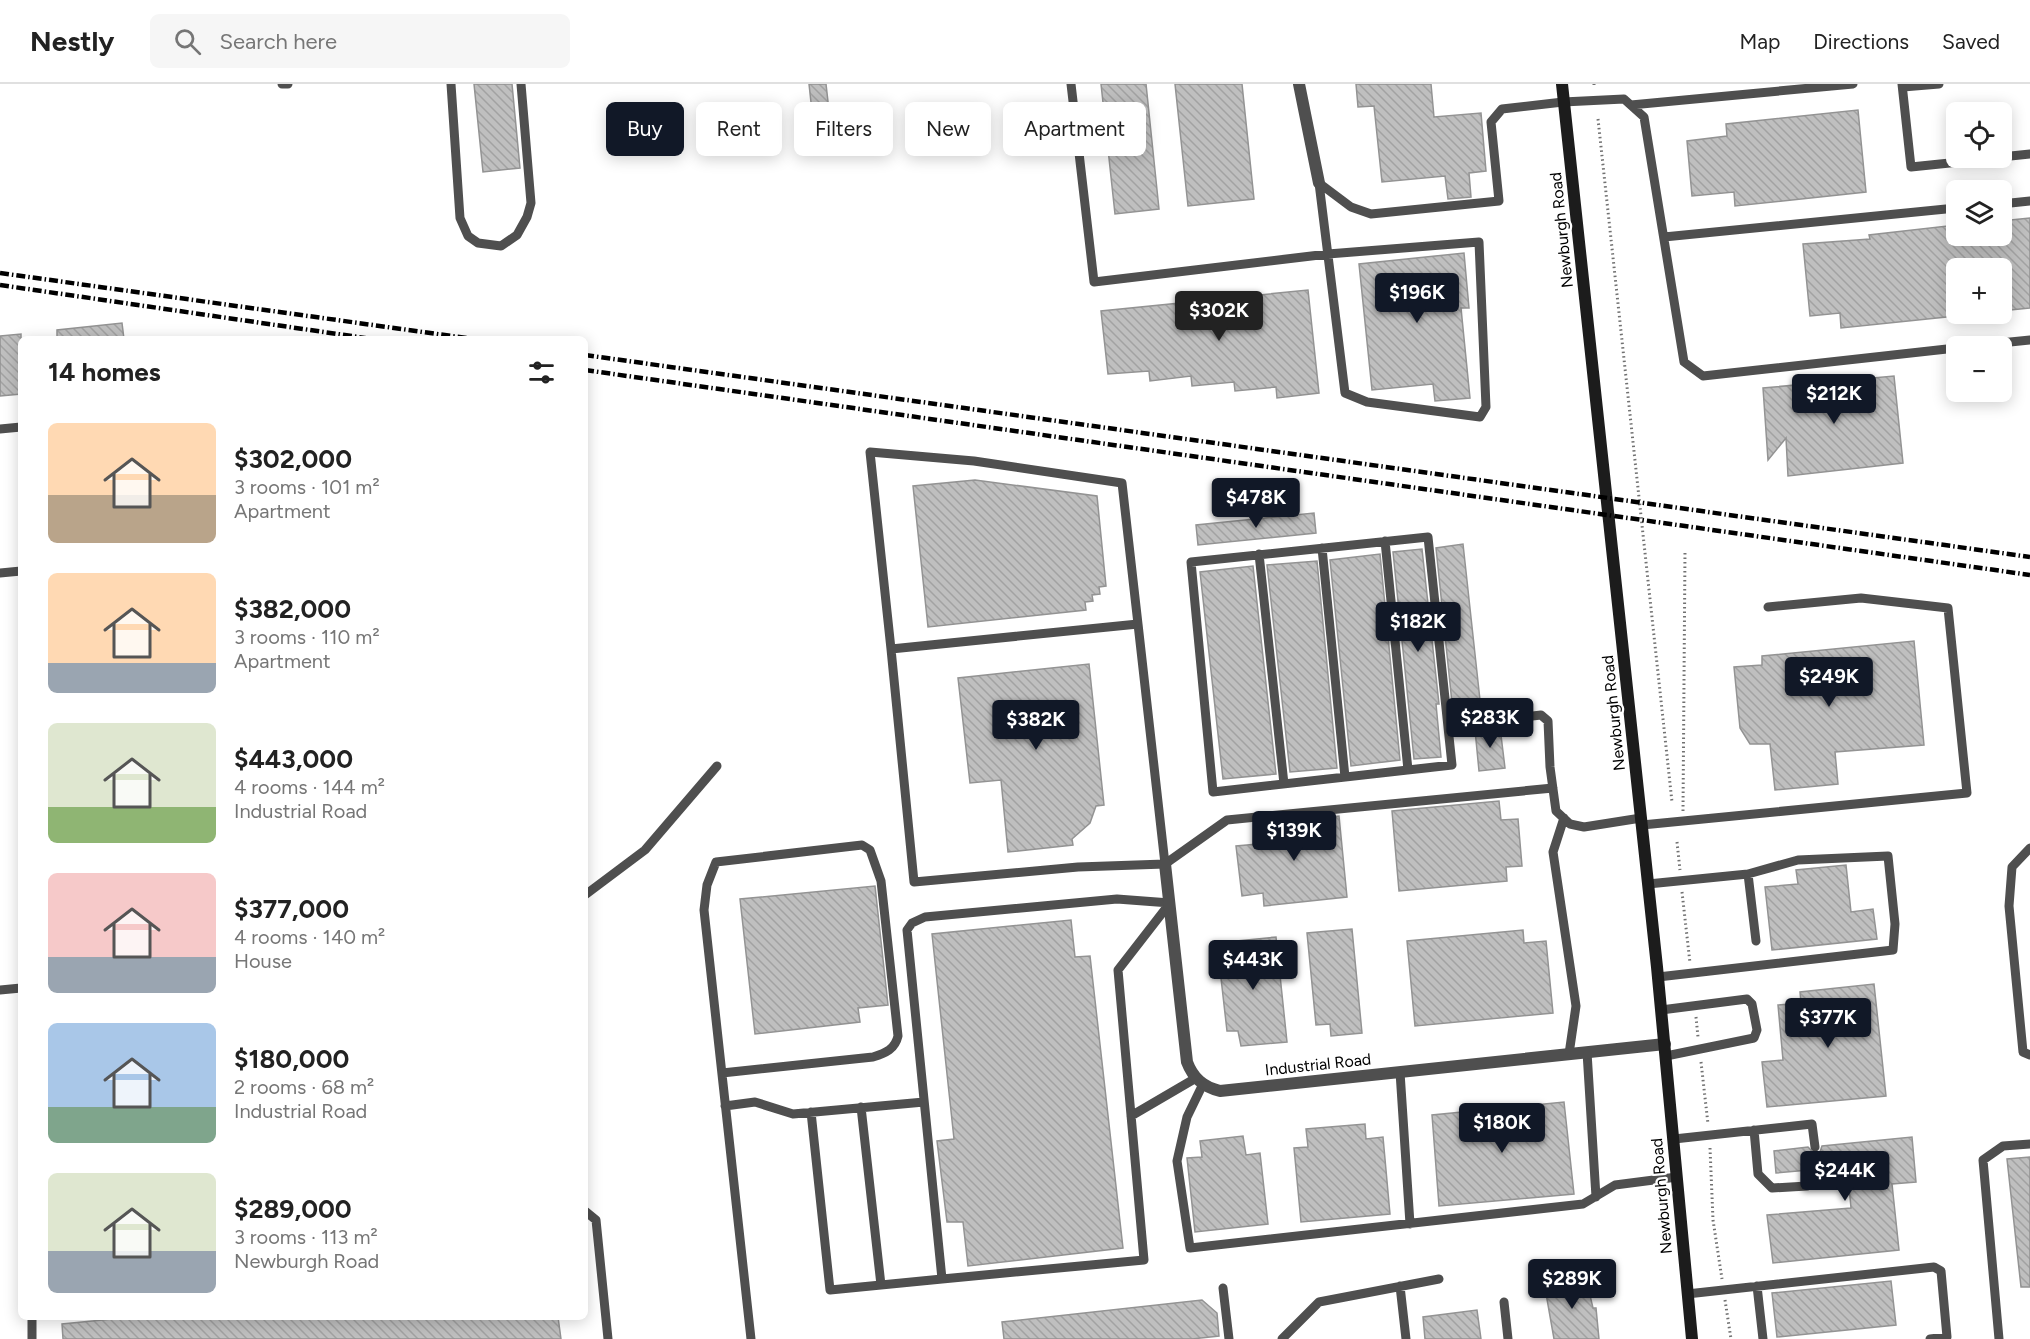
<!DOCTYPE html>
<meta charset="utf-8">
<style>
body{margin:0;font-family:Figtree,sans-serif;background:#f6f6f6;color:#222;height:100vh;display:flex;flex-direction:column;font-size:22px;white-space:nowrap}
*{box-sizing:border-box;margin:0}
p{font-size:20px;color:#767676}
.icon{flex:none;width:33px;height:33px;fill:none;stroke:currentColor;stroke-width:2;stroke-linecap:round;stroke-linejoin:round}
.map{position:relative;flex:1;overflow:hidden}
.details{position:absolute;left:18px;top:252px;width:570px;height:984px;display:flex;flex-direction:column;background:#fff;border-radius:9px;box-shadow:0 3px 15px #0003}
.details>*{flex:none}
.hud{position:absolute;left:606px;top:18px;width:570px;height:54px;display:flex;gap:12px}
.fabs{position:absolute;left:1946px;top:18px;display:grid;gap:12px}
.fabs a{display:grid;place-items:center;width:66px;height:66px;border-radius:9px;background:#fff;box-shadow:0 3px 15px #0003;font-size:30px}
.price{position:absolute;translate:-50% -51px;padding:0 14px;border-radius:6px;background:#111827;color:#fff;font-size:20px;line-height:39px;filter:drop-shadow(0 2px 3px #0008)}
.price::after{content:'';position:absolute;left:50%;top:36px;width:18px;height:14px;margin-left:-9px;background:inherit;clip-path:polygon(0 0,100% 0,50% 100%)}
.price.current{background:#222;color:#fff}
ul{padding:0;list-style:none}
li{display:flex;align-items:center;gap:18px;height:150px;padding:0 30px}
li span{display:grid;place-items:center;flex:none;width:168px;height:120px;border-radius:9px;color:#555}
li>.icon{margin-inline-start:auto}
span .icon{width:72px;height:72px;fill:#fffc;stroke-width:1}
li b{font-size:26px}
h2{display:flex;justify-content:space-between;align-items:center;height:72px;padding:0 30px;font-size:26px}
.chip{padding:0 21px;border-radius:9px;background:#fff;box-shadow:0 3px 15px #0003;font-size:21px;line-height:54px}
.chip.current{background:#111827;color:#fff}
header{display:flex;align-items:center;gap:36px;box-sizing:border-box;height:84px;padding:0 30px;background:#fff;border-bottom:2px solid #e0e0e0}
header strong{font-size:28px}
nav{display:flex;gap:33px;margin-inline-start:auto;font-size:21px}
.search{width:420px;height:54px;background:#f6f6f6;display:flex;align-items:center;gap:15px;box-sizing:border-box;padding:0 21px;border-radius:9px;color:#767676;font-size:22px}
.map>svg:first-child{display:block}
</style>
<header>
<strong>Nestly</strong>
<div class="search"><svg class="icon" aria-label="search" viewBox="0 0 24 24"><circle cx="10" cy="10" r="6"/><path d="M15 15l6 6"/></svg>Search here</div>
<nav><a>Map</a><a>Directions</a><a>Saved</a></nav>
</header>
<div class="map">
<svg width="2030" height="1255" viewBox="0 0 2030 1255">
<defs>
<pattern id="building-back-hatch" width="6" height="6" patternUnits="userSpaceOnUse" patternTransform="scale(1.5)"><rect width="6" height="6" fill="#bfbfbf"/><path d="M-1 5l2 2M0 0l6 6M5-1l2 2" fill="none" stroke="#a2a2a2"/></pattern>
</defs>
<rect width="100%" height="100%" fill="#fff"/>
<path fill="url(#building-back-hatch)" stroke="#939393" stroke-width="1.5" d="M474,0H512L520,84L483,88Z
M809,0H826L831,44L814,46Z
M1101,0H1146L1159,125L1115,130Z
M1175,0H1242L1254,115L1188,122Z
M1356,0H1431L1434,33L1481,29L1486,87L1469,89L1471,113L1448,115L1445,92L1382,98L1374,22L1358,23Z
M1858,26L1866,108L1735,122L1734,108L1692,112L1687,57L1727,52L1726,40Z
M2030,134V224L2001,227V184H1956V232L1841,244L1840,229L1810,232L1803,160L1870,155L1869,151L1956,141V152H2001V137Z
M1464,169L1469,224H1461L1470,314L1435,317L1433,300L1372,306L1359,180Z
M1308,206L1319,309L1277,314L1276,303L1235,307L1234,298L1192,302L1191,292L1150,297L1149,287L1108,290L1101,227Z
M122,239L124,255H57V246Z
M21,250V310L0,312V252Z
M1894,292L1903,379L1788,392L1786,354L1768,376L1763,304Z
M975,396L1097,412L1106,502L1099,503L1100,510L1092,511L1093,517L1085,518L1086,526L928,543L913,402Z
M1314,429L1316,449L1198,461L1196,441Z
M1463,460L1480,616L1452,619L1436,464Z
M1422,465L1439,620H1436L1441,673L1414,675L1393,468Z
M1380,470L1400,676L1351,682L1330,476Z
M1317,477L1337,684L1290,688L1267,481Z
M1253,482L1276,690L1223,695L1200,488Z
M1914,557L1924,661L1835,668L1838,700L1775,706L1770,660H1750L1740,644L1734,583L1762,581V572Z
M1089,580L1104,721L1096,722L1090,739L1072,755L1073,761L1008,768L1001,696L970,699L958,594Z
M1500,643L1505,684L1479,687L1475,646Z
M1499,717L1501,736L1518,735L1522,782L1506,783L1507,797L1399,807L1392,727Z
M1339,732L1347,813L1264,822L1263,809L1242,812L1236,762L1258,760L1256,741Z
M1846,781L1851,828L1873,825L1877,855L1772,866L1765,803L1798,800L1796,786Z
M875,802L888,921L858,924L860,938L755,950L740,815Z
M1071,836L1075,873L1090,872L1123,1164L968,1182L963,1138H947L937,1057L954,1055L932,850Z
M1352,845L1362,949L1331,952L1330,940L1316,941L1307,849Z
M1523,846L1524,859L1546,857L1553,929L1415,942L1407,857Z
M1276,853L1287,958L1241,962L1238,947H1227L1217,859Z
M1874,900L1886,1012L1767,1023L1762,978L1783,976L1778,921L1801,919L1800,908Z
M1564,1018L1574,1110L1439,1122L1432,1031Z
M1365,1040L1366,1055L1383,1053L1390,1130L1301,1138L1294,1064L1308,1063L1306,1045Z
M1243,1052L1246,1071L1260,1069L1268,1140L1195,1148L1187,1074L1202,1073L1200,1057Z
M1912,1053L1916,1098L1892,1100L1899,1166L1773,1179L1767,1131L1851,1124L1847,1082L1823,1085L1820,1080L1815,1078L1809,1086L1776,1089L1774,1067L1808,1063L1815,1070L1820,1068L1822,1062Z
M2030,1073V1203H2021L2007,1075Z
M1577,1190L1578,1197L1588,1203L1593,1224H1596L1599,1255H1554L1545,1204L1557,1203V1194Z
M1891,1197L1896,1241L1777,1253L1772,1209Z
M1202,1216L1217,1229L1219,1252L1192,1255H1004L1002,1238Z
M1477,1226L1481,1255H1425L1423,1233Z
M133,1233H558L561,1255H63L62,1240Z"/>
<g fill="none" stroke-linecap="round" stroke-linejoin="round">
<path stroke="#717171" stroke-width="3" stroke-dasharray="1.5 3" stroke-linecap="butt" d="M1594,0V1
M1598,35L1672,718
M1683,727L1685,467
M1677,758L1680,786
M1682,808L1690,879
M1696,933L1698,953
M1701,978L1708,1040
M1710,1064L1713,1136L1722,1195
M1725,1216L1731,1255"/>
<path stroke="#4f4f4f" stroke-width="9" d="M282,0H288
M451,0L460,134L468,152L478,159L501,162L517,151L527,133L531,119L521,0
M1071,0L1094,198L1328,170L1479,158L1486,323L1480,333L1367,318L1345,309L1319,99
M1902,0L1911,83L1998,74
M1903,3L1939,0
M1631,21L1853,0
M2001,73L2030,70
M1319,99L1351,123L1371,130L1499,117L1491,38L1502,25L1563,18L1624,15L1644,33L1684,278L1703,292L1956,264
M2001,120L2030,117
M1664,153L1956,124
M1971,262L2030,256
M0,345L21,343
M1428,453L1452,681L1213,708L1191,478Z
M1385,457L1408,686
M1322,464L1345,693
M1259,470L1284,700
M0,489L21,487
M891,565L870,368L974,377L1122,399L1138,540
M1449,642L1541,631L1548,637L1550,683L1556,727L1570,740L1584,743L1641,734
M1564,734L1553,768L1576,922L1569,970
M1642,741L1967,709L1948,524L1861,514L1768,523
M2030,764L2012,783L2009,822L2023,968L2030,971
M1165,780L1138,540L891,565L914,798L1078,783L1165,780L1227,736L1553,704
M1748,790L1756,857
M1648,800L1748,790L1798,776L1888,772L1895,840L1893,866L1658,893
M585,811L645,766L717,682
M1117,815L1170,819L1118,886L1144,1176L942,1195L907,846L912,839L925,833Z
M0,906L21,904
M1661,926L1747,915L1752,920L1757,946L1754,954L1666,972
M1587,968L1596,1113
M1400,988L1410,1140
M722,989L873,973C886,969 895,965 898,952L881,797L870,766L862,761L716,778L707,801L704,826L751,1255
M1203,1000L1187,1033L1177,1077L1190,1164L1583,1120L1615,1101L1677,1093
M725,1022L755,1018L793,1030L924,1018
M861,1023L881,1201
M811,1028L830,1206L942,1195
M1131,1032L1196,994
M1754,1046L1758,1090L1772,1104L1807,1102L1813,1096L1816,1085
M1674,1055L1812,1040L1815,1063
M585,1127L596,1136L608,1255
M1400,1202L1406,1255
M1757,1202L1763,1255
M1223,1204L1229,1255
M1687,1210L1934,1183L1941,1187L1947,1253L1930,1255
M1504,1218L1508,1255
M32,1255V1233
M1282,1255L1319,1218L1439,1195
M1999,1255L1983,1076L2003,1062L2030,1060"/>
<path stroke="#4f4f4f" stroke-width="12" d="M1299,0L1319,99
M1165,780L1187,978C1193,994 1203,1003 1220,1007L1665,960"/>
<path stroke="#1c1c1c" stroke-width="12" d="M1562,0L1657,883L1692,1255"/>
<path stroke="#000" stroke-width="4.5" stroke-dasharray="9 3 1.5 3" stroke-linecap="butt" d="M0,189L473,255
M0,201L372,255
M585,271L2030,473
M585,286L2030,491"/>
</g>
<g text-anchor="middle" stroke-width="4.5" stroke-linejoin="round" paint-order="stroke">
<g font-size="16" fill="#000" stroke="#fff">
<text transform="translate(1561 146) rotate(-96)" y="6">Newburgh Road</text>
<text transform="translate(1613 629) rotate(-96)" y="6">Newburgh Road</text>
<text transform="translate(1318 980) rotate(-6)" y="6">Industrial Road</text>
<text transform="translate(1661 1112) rotate(-95)" y="6">Newburgh Road</text>
</g>
</g>
</svg>
<div class="fabs">
<a><svg class="icon" aria-label="locate" viewBox="0 0 24 24"><circle cx="12" cy="12" r="6"/><path d="M12 2v4M12 18v4M2 12h4M18 12h4"/></svg></a>
<a><svg class="icon" aria-label="layers" viewBox="0 0 24 24"><path d="M12 4l9 5-9 5-9-5zM3 14l9 5 9-5"/></svg></a>
<a>+</a>
<a>−</a>
</div>
<b class="price" style="left:1417px;top:240px">$196K</b>
<b class="price current" style="left:1219px;top:258px">$302K</b>
<b class="price" style="left:1834px;top:341px">$212K</b>
<b class="price" style="left:1256px;top:445px">$478K</b>
<b class="price" style="left:1418px;top:569px">$182K</b>
<b class="price" style="left:1829px;top:624px">$249K</b>
<b class="price" style="left:1490px;top:665px">$283K</b>
<b class="price" style="left:1036px;top:667px">$382K</b>
<b class="price" style="left:1294px;top:778px">$139K</b>
<b class="price" style="left:1253px;top:907px">$443K</b>
<b class="price" style="left:1828px;top:965px">$377K</b>
<b class="price" style="left:1502px;top:1070px">$180K</b>
<b class="price" style="left:1845px;top:1118px">$244K</b>
<b class="price" style="left:1572px;top:1226px">$289K</b>
<div class="hud">
<a class="chip current">Buy</a>
<a class="chip">Rent</a>
<a class="chip">Filters</a>
<a class="chip">New</a>
<a class="chip">Apartment</a>
</div>
<section class="details">
<h2>14 homes<svg class="icon" aria-label="filters" viewBox="0 0 24 24"><path d="M4 7h16M4 17h16"/><circle cx="9" cy="7" r="2"/><circle cx="15" cy="17" r="2"/></svg></h2>
<ul>
<li><span style="background:linear-gradient(#ffd9b3 60%,#b9a48a 0)"><svg class="icon" aria-label="home" viewBox="0 0 24 24"><path d="M3 11l9-7 9 7M6 9v11h12V9"/></svg></span><div><b>$302,000</b><p>3 rooms · 101 m²</p><p>Apartment</p></div></li>
<li><span style="background:linear-gradient(#ffd9b3 75%,#9aa5b1 0)"><svg class="icon" aria-label="home" viewBox="0 0 24 24"><path d="M3 11l9-7 9 7M6 9v11h12V9"/></svg></span><div><b>$382,000</b><p>3 rooms · 110 m²</p><p>Apartment</p></div></li>
<li><span style="background:linear-gradient(#dfe7d0 70%,#8fb573 0)"><svg class="icon" aria-label="home" viewBox="0 0 24 24"><path d="M3 11l9-7 9 7M6 9v11h12V9"/></svg></span><div><b>$443,000</b><p>4 rooms · 144 m²</p><p>Industrial Road</p></div></li>
<li><span style="background:linear-gradient(#f6c9c9 70%,#9aa5b1 0)"><svg class="icon" aria-label="home" viewBox="0 0 24 24"><path d="M3 11l9-7 9 7M6 9v11h12V9"/></svg></span><div><b>$377,000</b><p>4 rooms · 140 m²</p><p>House</p></div></li>
<li><span style="background:linear-gradient(#a9c7e8 70%,#7fa58c 0)"><svg class="icon" aria-label="home" viewBox="0 0 24 24"><path d="M3 11l9-7 9 7M6 9v11h12V9"/></svg></span><div><b>$180,000</b><p>2 rooms · 68 m²</p><p>Industrial Road</p></div></li>
<li><span style="background:linear-gradient(#dfe7d0 65%,#9aa5b1 0)"><svg class="icon" aria-label="home" viewBox="0 0 24 24"><path d="M3 11l9-7 9 7M6 9v11h12V9"/></svg></span><div><b>$289,000</b><p>3 rooms · 113 m²</p><p>Newburgh Road</p></div></li>
</ul>
</section>
</div>
